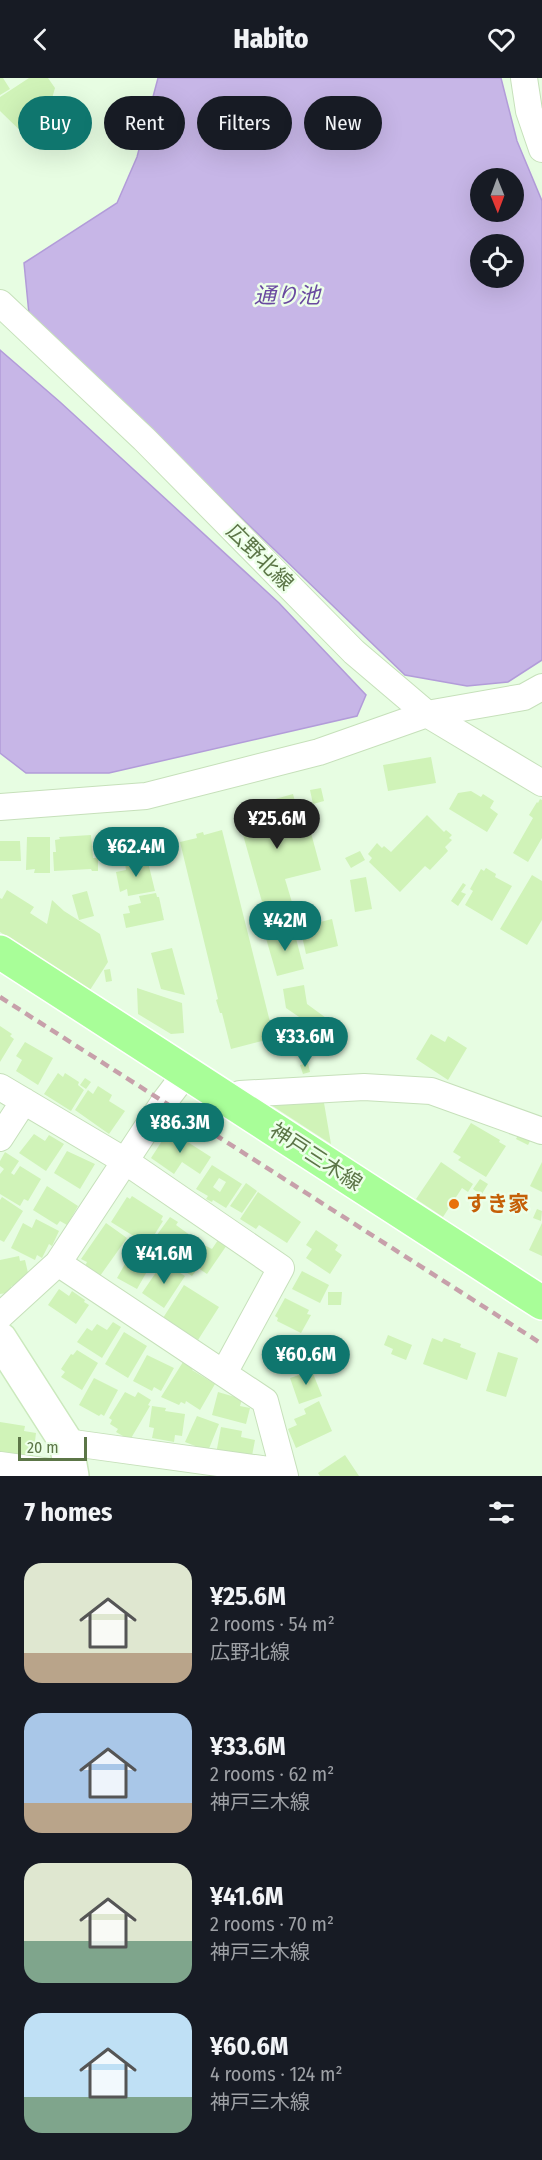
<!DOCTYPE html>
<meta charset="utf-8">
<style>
body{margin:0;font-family:"Fira Sans Condensed","Noto Sans JP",sans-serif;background:#242831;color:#f1f3f6;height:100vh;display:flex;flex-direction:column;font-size:22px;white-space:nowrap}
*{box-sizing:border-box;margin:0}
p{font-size:20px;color:#9ea1a6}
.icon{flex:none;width:33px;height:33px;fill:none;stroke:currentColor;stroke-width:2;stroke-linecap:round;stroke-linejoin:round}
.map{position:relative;height:1398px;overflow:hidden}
.sheet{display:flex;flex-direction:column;background:#171b24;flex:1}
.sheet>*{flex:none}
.banner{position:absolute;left:18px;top:18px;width:507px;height:54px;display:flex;gap:12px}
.needle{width:39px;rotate:179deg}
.controls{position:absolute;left:470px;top:90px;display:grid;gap:12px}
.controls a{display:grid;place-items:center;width:54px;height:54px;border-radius:50%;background:#171b24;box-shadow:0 6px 24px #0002;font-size:30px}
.scale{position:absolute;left:18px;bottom:15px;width:69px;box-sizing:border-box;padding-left:6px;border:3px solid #5c7647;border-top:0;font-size:16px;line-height:21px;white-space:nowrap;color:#5c7647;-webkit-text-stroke:4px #edffe9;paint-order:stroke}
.price{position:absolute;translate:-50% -51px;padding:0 14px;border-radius:21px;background:#0f766e;color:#fff;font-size:20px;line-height:39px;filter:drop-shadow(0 2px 3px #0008)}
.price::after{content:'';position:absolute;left:50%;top:36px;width:18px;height:14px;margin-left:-9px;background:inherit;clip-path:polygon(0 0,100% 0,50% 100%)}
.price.active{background:#222;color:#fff}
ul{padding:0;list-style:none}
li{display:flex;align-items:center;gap:18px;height:150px;padding:0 24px}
li span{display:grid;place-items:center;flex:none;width:168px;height:120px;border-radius:18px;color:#555}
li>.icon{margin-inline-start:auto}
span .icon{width:72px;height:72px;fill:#fffc;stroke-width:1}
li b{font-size:26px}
h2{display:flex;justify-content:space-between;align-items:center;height:72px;padding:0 24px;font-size:26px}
.chip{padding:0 21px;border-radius:27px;background:#171b24;box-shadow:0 6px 24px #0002;font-size:21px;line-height:54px}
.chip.active{background:#0f766e;color:#fff}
header{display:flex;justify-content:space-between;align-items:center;height:78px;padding:0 24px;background:#171b24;font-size:27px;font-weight:800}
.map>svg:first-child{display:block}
</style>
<header><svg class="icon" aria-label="back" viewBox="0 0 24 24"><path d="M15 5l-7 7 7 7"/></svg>Habito<svg class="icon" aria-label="heart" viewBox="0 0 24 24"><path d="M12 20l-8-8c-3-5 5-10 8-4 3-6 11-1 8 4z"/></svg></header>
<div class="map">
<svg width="542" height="1398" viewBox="0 0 542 1398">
<rect width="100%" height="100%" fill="#e7fde2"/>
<path fill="#c7b6e7" stroke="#b29cd9" stroke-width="1.5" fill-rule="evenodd" d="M158,0H501L517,63L542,123V582L508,604L467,608L405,597L29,236L24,185L117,125L137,79ZM480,100H513V134H480ZM480,166H513V200H480Z
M0,272L60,324L279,525L366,617L357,638L109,695H26L0,675Z"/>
<path fill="#d0f3b8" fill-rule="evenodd" d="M0,0H3L10,11L0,17Z
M29,0H48L55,10L43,52L33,65L0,33V19Z
M431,679L436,705L388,713L383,687Z
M321,710L324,723L313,726L310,712Z
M471,713L481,719L483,716L494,723L490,730L498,736L487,754L449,731L458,715Z
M293,716L304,757L311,755L321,792L285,801L294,831L266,838L236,732Z
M540,721L542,722V760L528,784L513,775L533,740L529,737L537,724L538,725Z
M427,737L444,754L446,752L452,757L449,760L452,762L445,769L448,773L430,792L425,788L400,814L369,784L372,780L368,776L377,765L382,770L384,768L391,774Z
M120,752L126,775L102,783L96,759Z
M222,752L274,960L231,971L222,935H220L216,922L218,921L180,764L197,760L196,756L203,754L204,757Z
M91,757L93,780H98V793H92L91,791L54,793L53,774H56L55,762L60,761L59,759Z
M142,757L145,768L138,769L136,759Z
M27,759H50V795H34L35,791L26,792Z
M0,763H20L21,783H0Z
M360,773L365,782L351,790L345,780Z
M147,780L155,813L128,818L127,811L120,814L116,794L126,792L125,784Z
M486,790L496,796L495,799L512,808L492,843L465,827L473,813L470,811L481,791L484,793Z
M532,797L542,803V842L527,867L500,851Z
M366,799L372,831L355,834L350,802Z
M463,805L466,807L461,814L466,816L458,828L451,823Z
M7,812L34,829L30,835L47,846L52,822L64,833L100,856L108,884L90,912L0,854V820L2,821Z
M87,813L94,838L79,842L72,817Z
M156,815L157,819H159L164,842L126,850L123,836L130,835L128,828L141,825L139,818Z
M332,841L338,868L306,876L300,849Z
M293,849L304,891L277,898L265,857Z
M172,870L185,917L161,911L151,875Z
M110,891L112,903L106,904L104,892Z
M304,907L307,926L333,945L324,956L286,930L283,911Z
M137,910L182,925L184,955L171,956L138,936Z
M0,948L12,956L10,958L14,961L0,984Z
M431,956L445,964L448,958L467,970L448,1002L416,981Z
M25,964L53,980L38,1007L16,993L22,982L16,978Z
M308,985L310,994L303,996L300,987Z
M58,995L63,999L65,995L79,1004L78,1007L84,1012L71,1033L44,1016Z
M85,1000L91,1004L86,1011L80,1007Z
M98,1008L112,1017L109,1023L125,1033L109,1056L75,1032L88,1012L93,1016Z
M323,1019L331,1066L271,1027Z
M471,1045L500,1062L499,1064L506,1068L486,1099L458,1082L461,1079L453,1074Z
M521,1051L533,1057L528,1067L516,1061Z
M169,1052L211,1079L200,1096L182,1084L174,1096L151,1080Z
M34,1056L45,1063L49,1057L64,1066L46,1093L19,1075Z
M67,1073L95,1086L80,1111L54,1095Z
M5,1074L19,1083L11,1095L14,1097L20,1088L41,1101L28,1123L24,1121L20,1128L0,1116V1096L4,1091L0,1088V1083Z
M441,1084L473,1106L468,1114L462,1110L443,1139L416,1121Z
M542,1084V1114L530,1108Z
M212,1087L242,1106L226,1130L213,1122L212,1124L206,1121L208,1118L196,1111ZM219,1100L226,1104L220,1114L213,1109Z
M480,1101L488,1106L477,1124L473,1121L477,1114L473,1111Z
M246,1105L257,1113L242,1135L230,1128Z
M47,1108L78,1128L67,1147L60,1143L57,1147L33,1132Z
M258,1114L301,1144L287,1165L259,1147L256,1151L240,1141Z
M132,1118L163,1138L161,1142L163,1143L148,1167L111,1144L127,1119L130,1121Z
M2,1119L23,1133L4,1164L0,1162V1122Z
M537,1131L542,1133L541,1143L533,1140Z
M170,1139L178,1144L176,1147L194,1160L175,1187L148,1169Z
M36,1141L59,1153L52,1168L49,1166L42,1180L37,1177L35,1182L11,1170L23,1145L32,1150Z
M106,1145L127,1160L100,1198L85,1188L87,1184L81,1181Z
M542,1145V1178L529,1172Z
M316,1152L338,1167L335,1172L342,1177L330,1196L306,1180L312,1171L306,1167Z
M220,1159L229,1164L207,1196L198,1190L192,1198L177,1188L194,1162L212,1171Z
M133,1172L153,1183L137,1211L117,1200Z
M19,1178L20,1183L25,1182L29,1199L22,1200L23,1206L11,1208L13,1214L0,1216V1182Z
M163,1184L185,1198L164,1230L142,1215Z
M302,1193L329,1207L320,1225L292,1211Z
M184,1207L219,1229L198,1262L163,1240Z
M59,1211L69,1218L72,1213L85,1222L84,1224L89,1227L76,1246L48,1227Z
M328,1214H342L341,1227H328Z
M285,1220L309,1232L307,1236L311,1237L301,1255L277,1243L278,1240L275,1238Z
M113,1244L121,1249L102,1280L77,1264L87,1250L92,1253L97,1246L107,1252Z
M124,1254L147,1268L128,1300L105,1286Z
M388,1257L412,1267L406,1282L391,1276L393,1271L384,1267Z
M432,1260L442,1264L444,1260L461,1266L460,1269L476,1275L467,1302L423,1286Z
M77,1272L98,1285L82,1312L61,1299L65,1294L61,1291L71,1276L73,1277Z
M498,1274L518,1280L506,1319L486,1313Z
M147,1277L174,1290L161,1313L154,1309L152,1313L133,1303Z
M183,1284L193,1291L192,1292L215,1306L200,1332L186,1323L185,1326L181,1324L179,1327L161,1319Z
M310,1288L322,1318L299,1326L290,1300L302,1296L301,1291Z
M94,1300L118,1312L104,1338L101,1336L99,1338L79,1327Z
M125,1314L135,1319L138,1314L151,1322L148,1327L150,1328L130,1362L116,1354L118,1351L110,1346L112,1342L109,1340Z
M218,1314L242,1321L240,1328L250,1330L246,1346L212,1337Z
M319,1323L332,1353L296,1370L288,1351L297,1347L294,1341L306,1336L304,1331Z
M152,1328L166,1330L165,1333L185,1336L182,1358L175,1357L174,1364L152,1360L154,1350L149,1349Z
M197,1338L219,1346L208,1373L185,1364Z
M0,1344L25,1348L24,1353L36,1355L33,1379L0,1375Z
M221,1349L242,1353L241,1359L255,1362L251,1383L216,1376Z
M345,1377L359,1398H320L318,1395Z"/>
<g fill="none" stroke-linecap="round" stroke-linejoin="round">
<g stroke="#c6e0ba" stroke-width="28">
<path id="street" d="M524,0L529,33L542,71
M0,225L144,361L354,574L427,636L542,705
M0,729L146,718L319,674L427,636L524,619L542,609
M0,1009L125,1083L281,1190L224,1295
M233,1026L240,1016L364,1009L431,1013L542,1053
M0,1060L24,1023
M58,1185L265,1323L285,1398
M0,1238L58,1185L164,1024L186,995
M66,1364L283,1394
M0,1387L72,1397"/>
</g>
<g stroke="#cbe9bd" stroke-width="36">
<path id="secondary" d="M0,1261L66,1364L72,1398"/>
</g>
<g stroke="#fff" stroke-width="36">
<path id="primary" d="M0,874L542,1225"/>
</g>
<use href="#street" stroke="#fff" stroke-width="26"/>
<use href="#secondary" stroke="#fff" stroke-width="33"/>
<use href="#primary" stroke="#a8fe98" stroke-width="33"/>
<path stroke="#c7a0aa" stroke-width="4.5" stroke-dasharray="9 6" stroke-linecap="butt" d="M0,919L542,1266"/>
</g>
<circle fill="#e8710a" stroke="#edffe9" stroke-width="2" cx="454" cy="1126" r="6"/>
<g text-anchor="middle" stroke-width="5" stroke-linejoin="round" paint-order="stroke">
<g font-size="21" fill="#5c7647" stroke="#edffe9">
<text transform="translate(260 479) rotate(45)" y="7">広野北線</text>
<text transform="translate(316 1079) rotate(33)" y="7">神戸三木線</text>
</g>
<g font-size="21" font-weight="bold" fill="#c56008" stroke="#edffe9" text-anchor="start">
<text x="466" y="1133">すき家</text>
</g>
<g font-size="22" font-style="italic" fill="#69499f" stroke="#edffe9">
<text x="287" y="225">通り池</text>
</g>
</g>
</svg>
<div class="controls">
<a><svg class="needle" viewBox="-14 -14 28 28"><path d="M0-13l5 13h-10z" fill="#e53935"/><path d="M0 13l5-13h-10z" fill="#9ea1a6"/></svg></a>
<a><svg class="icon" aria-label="locate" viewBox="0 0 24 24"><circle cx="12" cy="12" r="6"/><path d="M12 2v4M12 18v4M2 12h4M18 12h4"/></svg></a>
</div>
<div class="scale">20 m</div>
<b class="price active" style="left:277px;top:772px">¥25.6M</b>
<b class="price" style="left:136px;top:800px">¥62.4M</b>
<b class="price" style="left:285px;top:874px">¥42M</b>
<b class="price" style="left:305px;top:990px">¥33.6M</b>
<b class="price" style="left:180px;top:1076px">¥86.3M</b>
<b class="price" style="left:164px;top:1207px">¥41.6M</b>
<b class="price" style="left:306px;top:1308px">¥60.6M</b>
<div class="banner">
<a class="chip active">Buy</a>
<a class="chip">Rent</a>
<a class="chip">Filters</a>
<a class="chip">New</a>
</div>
</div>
<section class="sheet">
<h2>7 homes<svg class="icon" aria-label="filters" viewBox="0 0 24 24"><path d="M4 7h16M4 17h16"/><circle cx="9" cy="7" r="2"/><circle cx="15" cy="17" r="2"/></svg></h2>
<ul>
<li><span style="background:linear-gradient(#dfe7d0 75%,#b9a48a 0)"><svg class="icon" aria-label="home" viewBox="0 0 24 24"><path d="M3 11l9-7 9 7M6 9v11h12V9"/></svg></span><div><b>¥25.6M</b><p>2 rooms · 54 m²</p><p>広野北線</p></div></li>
<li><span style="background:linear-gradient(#a9c7e8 75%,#b9a48a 0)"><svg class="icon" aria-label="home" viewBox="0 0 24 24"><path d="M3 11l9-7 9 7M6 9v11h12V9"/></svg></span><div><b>¥33.6M</b><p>2 rooms · 62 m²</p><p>神戸三木線</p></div></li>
<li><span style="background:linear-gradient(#dfe7d0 65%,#7fa58c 0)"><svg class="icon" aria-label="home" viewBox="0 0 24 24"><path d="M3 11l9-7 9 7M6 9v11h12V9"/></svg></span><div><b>¥41.6M</b><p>2 rooms · 70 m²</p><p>神戸三木線</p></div></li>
<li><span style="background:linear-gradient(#bfe0f5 70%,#7fa58c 0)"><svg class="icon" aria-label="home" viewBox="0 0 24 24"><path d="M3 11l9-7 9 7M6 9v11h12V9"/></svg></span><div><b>¥60.6M</b><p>4 rooms · 124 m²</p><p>神戸三木線</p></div></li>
</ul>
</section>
